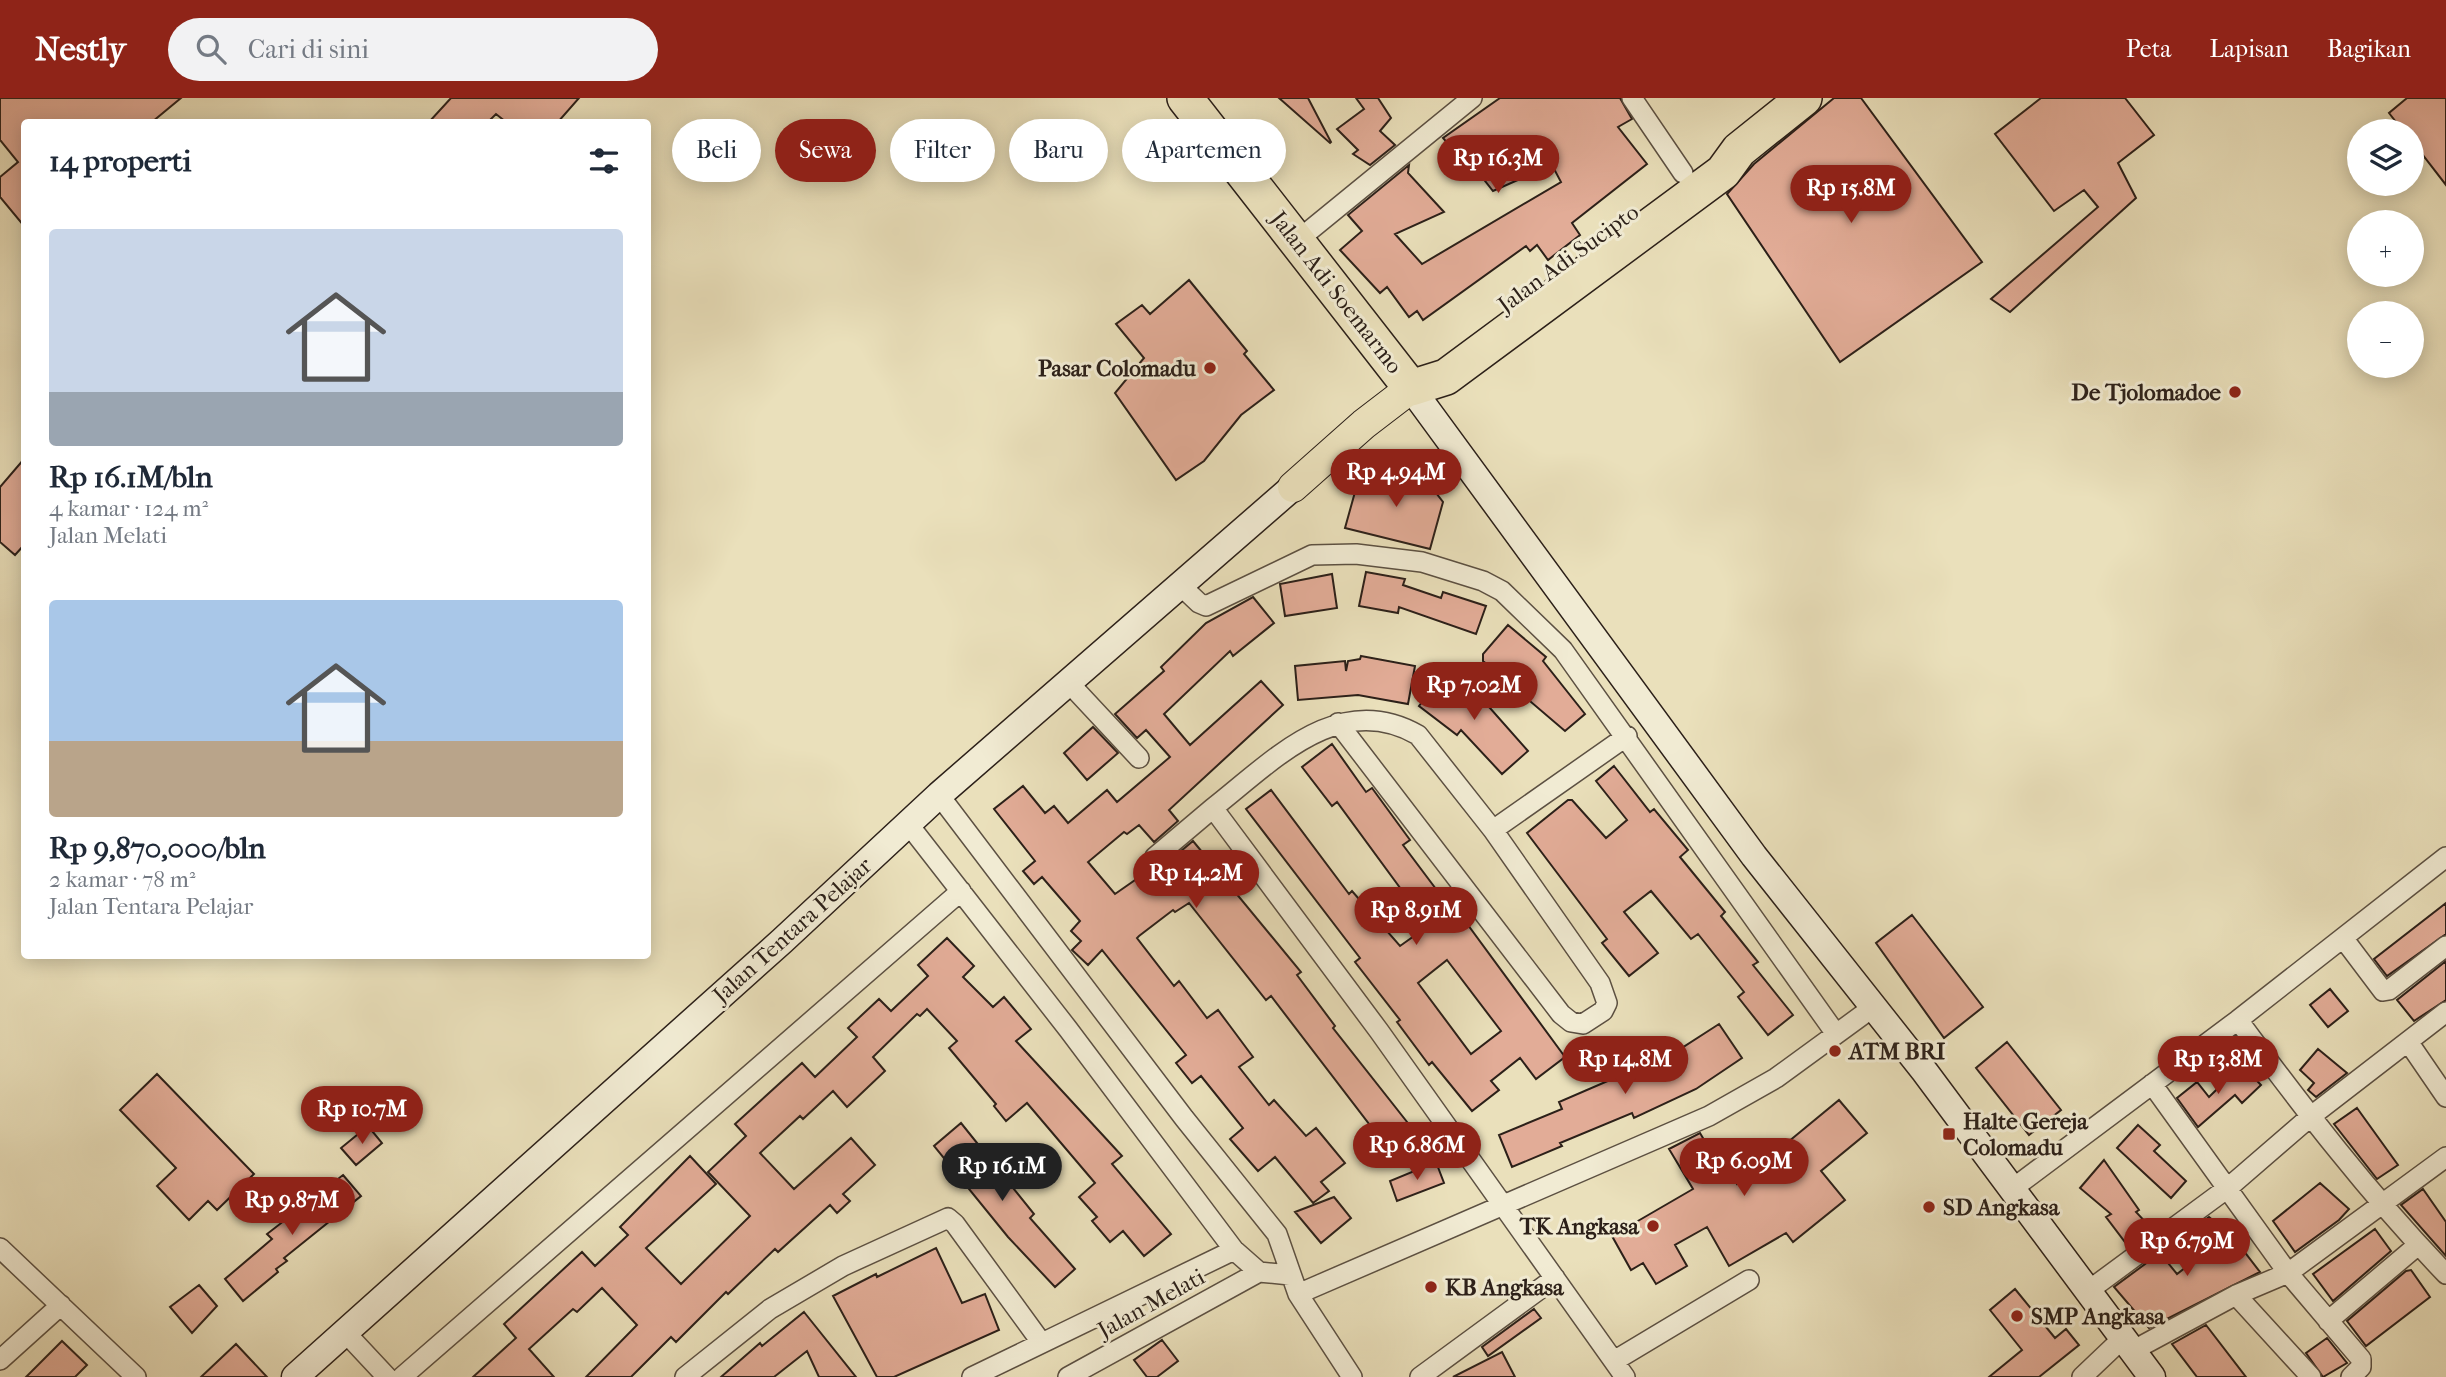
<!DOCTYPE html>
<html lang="id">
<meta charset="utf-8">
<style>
body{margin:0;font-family:"IM FELL French Canon",serif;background:#f2f2f3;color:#1f2937;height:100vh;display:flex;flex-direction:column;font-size:26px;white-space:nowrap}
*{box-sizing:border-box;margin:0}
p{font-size:23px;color:#747a83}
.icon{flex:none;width:38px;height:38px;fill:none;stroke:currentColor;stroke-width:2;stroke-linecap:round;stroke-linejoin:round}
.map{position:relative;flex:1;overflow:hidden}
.sheet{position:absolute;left:21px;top:21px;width:630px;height:840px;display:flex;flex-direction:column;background:#fff;border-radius:7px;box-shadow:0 4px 18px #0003}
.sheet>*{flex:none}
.top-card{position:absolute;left:672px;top:21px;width:665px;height:63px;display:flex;gap:14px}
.tools{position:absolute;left:2347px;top:21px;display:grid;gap:14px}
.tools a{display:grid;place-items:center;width:77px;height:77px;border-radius:50%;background:#fff;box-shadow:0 4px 18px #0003;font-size:35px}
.price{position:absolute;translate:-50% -60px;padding:0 16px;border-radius:24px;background:#8f2418;color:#fff;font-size:23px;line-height:46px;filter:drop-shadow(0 2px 4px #0008)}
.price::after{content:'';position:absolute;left:50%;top:42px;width:21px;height:16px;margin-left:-10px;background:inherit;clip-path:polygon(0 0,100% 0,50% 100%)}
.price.current{background:#222;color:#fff}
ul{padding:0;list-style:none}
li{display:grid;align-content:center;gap:14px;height:371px;padding:0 28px}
li span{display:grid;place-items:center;height:217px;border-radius:7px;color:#555}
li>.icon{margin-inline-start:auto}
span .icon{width:126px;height:126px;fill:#fffc;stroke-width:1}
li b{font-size:30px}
h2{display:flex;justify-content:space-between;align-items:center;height:84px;padding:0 28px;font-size:30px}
.chip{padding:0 24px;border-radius:32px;background:#fff;box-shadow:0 4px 18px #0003;font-size:24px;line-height:63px}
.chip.current{background:#8f2418;color:#fff}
header{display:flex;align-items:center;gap:42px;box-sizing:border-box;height:98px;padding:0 35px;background:#8f2418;color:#fff}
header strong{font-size:33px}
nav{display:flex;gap:38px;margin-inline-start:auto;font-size:24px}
.search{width:490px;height:63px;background:#f2f2f3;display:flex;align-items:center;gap:18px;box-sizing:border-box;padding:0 24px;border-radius:38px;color:#747a83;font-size:26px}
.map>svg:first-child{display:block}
</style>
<header>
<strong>Nestly</strong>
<div class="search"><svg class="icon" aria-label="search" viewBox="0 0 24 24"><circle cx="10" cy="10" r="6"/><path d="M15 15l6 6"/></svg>Cari di sini</div>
<nav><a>Peta</a><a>Lapisan</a><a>Bagikan</a></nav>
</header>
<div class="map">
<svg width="2446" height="1279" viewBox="0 0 2446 1279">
<rect width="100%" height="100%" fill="#eae0bb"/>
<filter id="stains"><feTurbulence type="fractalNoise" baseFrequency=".00286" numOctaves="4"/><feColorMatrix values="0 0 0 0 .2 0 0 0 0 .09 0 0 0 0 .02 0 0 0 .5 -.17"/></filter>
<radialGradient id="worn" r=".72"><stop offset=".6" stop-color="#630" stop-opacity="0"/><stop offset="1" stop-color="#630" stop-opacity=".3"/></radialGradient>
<path fill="#e2ac97" stroke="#2c2019" stroke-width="2" fill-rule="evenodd" d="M0,0H181L152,24H24V128L0,99V79L18,64L0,42Z
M451,0H579L558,24H506L496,16L488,24H429Z
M1279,0H1308L1331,44L1330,45Z
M1356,0H1378L1391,20L1380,33L1395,47L1370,67L1353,56L1358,52L1337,31L1364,11Z
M1500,0H1620L1632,21L1618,29L1647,66L1572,125L1580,137L1548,162L1537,147L1530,153L1526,148L1423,222L1417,213L1409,219L1387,189L1380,195L1340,152L1362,133L1348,117L1409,67L1408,75L1444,114L1395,136L1422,166L1561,84L1552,67L1493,93L1470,64L1466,67L1443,40Z
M1834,0H1861L1982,164L1840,264L1727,96L1754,66Z
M2041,0H2125L2154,37L2118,65L2136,100L2010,214L1991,201L2098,109L2084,92L2054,113L1995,36Z
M2407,0H2446V87L2412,43V33H2403L2389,15Z
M1189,182L1247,253L1244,256L1274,292L1241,317L1204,363L1176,382L1115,295L1144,260L1116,226L1142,207L1150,216Z
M24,361V447L15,457L0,444V389Z
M1379,372L1426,382L1443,404L1430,451L1345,430L1355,394Z
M1366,474L1405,481L1403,487L1441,500L1443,494L1486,508L1476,536L1399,509L1398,515L1359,508Z
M1332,476L1337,510L1285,518L1280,486Z
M1253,499L1274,525L1233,558L1230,553L1164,616L1190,647L1261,583L1283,607L1169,712L1178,723L1154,744L1139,727L1127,736L1124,734L1088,764L1115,796L1151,771L1163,768L1193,743L1301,874L1297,877L1335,928L1333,930L1411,1029L1386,1048L1271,898L1266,902L1189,805L1175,814L1173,812L1139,838L1137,840L1174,888L1179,883L1207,920L1218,912L1230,928L1253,959L1239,969L1269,1007L1274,1002L1306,1038L1316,1030L1345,1065L1321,1084L1329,1093L1313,1105L1275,1059L1258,1073L1230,1041L1243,1030L1201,978L1192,985L1176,965L1186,957L1102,852L1088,867L1072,852L1081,843L1071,833L1080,823L1042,779L1034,786L1023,773L1035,763L994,711L1023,688L1045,715L1054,708L1068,725L1107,692L1117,704L1170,659L1146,632L1137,640L1115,616L1164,573L1161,569L1206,525Z
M1508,527L1546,559L1543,563L1585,616L1565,633L1483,563V556Z
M1361,558L1415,568L1408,606L1358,597L1298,602L1295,568L1345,563L1346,573L1348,563L1360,561Z
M1445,575L1490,610L1528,653L1502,676L1461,632L1457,637L1419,608Z
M1093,629L1118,655L1087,682L1064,655Z
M1332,646L1366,694L1372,690L1410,742L1403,747L1451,811L1454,808L1565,959L1536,981L1520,960L1491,983L1499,992L1472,1013L1432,964L1429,967L1397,924L1400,922L1355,864L1360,860L1246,711L1271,692L1349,796L1352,793L1400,848L1428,828L1337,704L1332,708L1302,669ZM1447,862L1501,933L1471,956L1418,885Z
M1614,668L1650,714L1654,711L1688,752L1680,759L1725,814L1721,818L1758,864L1753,867L1793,917L1768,937L1738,899L1744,894L1698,836L1691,841L1651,793L1624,814L1658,855L1629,878L1602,845L1607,841L1527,735L1568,702H1572L1606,740L1627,722L1596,683Z
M2446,805V836L2387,878L2374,861Z
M1912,817L1983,909L1944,940L1876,845Z
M947,840L974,868L963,879L993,909L1004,899L1031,931L1016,943L1122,1058L1112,1066L1171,1136L1144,1158L1123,1133L1110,1144L1092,1123L1097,1119L1079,1099L1095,1085L1027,1005L1006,1023L994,1008L996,1006L949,950L957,943L927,911L920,918L917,916L873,959L885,973L847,1009L833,993L803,1021L800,1018L760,1055L794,1091L851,1040L875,1067L843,1096L850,1103L837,1115L830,1107L778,1154L775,1151L728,1196L726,1194L676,1244L671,1239L631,1279H586L637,1227L602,1190L577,1214L573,1211L529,1251L554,1279H473L516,1240L504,1226L582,1154L595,1168L628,1137L620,1129L690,1058L716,1086L646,1150L681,1186L750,1118L708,1074L746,1038L735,1026L802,965L815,979L857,939L848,930L879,901L891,913L928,878L918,867Z
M2446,863V902L2414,923L2397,902Z
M2330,891L2348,913L2328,929L2310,907Z
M1719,926L1742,960L1696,991L1634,1020L1632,1015L1560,1045L1562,1048L1512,1069L1499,1037L1562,1011L1559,1004L1677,953Z
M2007,944L2061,1012L2029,1037L1976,970Z
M2318,951L2347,975L2316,999L2308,992L2314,985L2300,972Z
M2242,967L2261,987L2242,1005L2235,997L2198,1029L2177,1000L2197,984L2209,999Z
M157,976L254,1076L217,1112L208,1103L189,1122L157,1088L176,1070L120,1012Z
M1839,1002L1867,1035L1821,1073L1845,1102L1793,1144L1786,1135L1729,1168L1707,1129L1675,1147L1687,1168L1656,1186L1643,1165L1631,1172L1612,1138L1693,1091L1669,1051L1700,1035L1723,1074L1728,1071L1737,1086Z
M2357,1010L2398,1067L2377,1081L2334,1026Z
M961,1025L1034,1116L1030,1120L1075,1171L1055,1189L1008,1139L934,1048Z
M2138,1027L2160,1047L2154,1053L2186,1083L2171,1100L2117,1050Z
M368,1028L382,1045L356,1067L341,1050Z
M2104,1062L2139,1112L2136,1114L2152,1131L2128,1148L2106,1119L2111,1116L2080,1090Z
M1436,1064L1444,1085L1397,1103L1390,1083Z
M343,1077L361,1098L284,1160L287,1163L276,1171L278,1174L243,1203L225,1181L272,1141L267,1136Z
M2320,1085L2349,1111L2339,1122L2295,1154L2273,1123Z
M2423,1091L2446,1124V1158L2401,1107Z
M1334,1099L1351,1120L1321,1145L1295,1114Z
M2209,1119L2233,1139L2260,1174L2149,1230L2114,1189L2160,1155L2177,1176L2215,1147L2194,1130Z
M2375,1131L2391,1153L2333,1203L2313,1176Z
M936,1150L962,1205L985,1196L999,1232L894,1279H877L833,1198L876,1176L877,1179Z
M2411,1172L2430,1199L2366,1248L2347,1223L2406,1173Z
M199,1187L217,1208L192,1235L170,1209Z
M2015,1191L2055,1240L2066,1231L2079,1247L2039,1279H1989L2022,1252L1990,1212Z
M1534,1211L1541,1220L1488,1258L1482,1249Z
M804,1214L856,1279H819L807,1253L774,1279H721L760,1245L762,1248Z
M2206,1227L2246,1279H2197L2172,1246Z
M2327,1240L2347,1265L2323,1279L2306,1255Z
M1162,1242L1178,1263L1157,1279H1147L1134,1262Z
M62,1243L87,1267L75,1279H26Z
M236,1246L267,1279H201Z
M1502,1254L1515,1279H1453Z"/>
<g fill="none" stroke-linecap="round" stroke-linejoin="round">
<g stroke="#5c5042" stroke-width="22">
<path id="street" d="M1632,0L1683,75
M1298,142L1472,0
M1181,488L1199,505L1206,508L1312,457L1356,456L1422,464L1483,483L1502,493L1563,552L1836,936
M1069,585L1139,660
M1338,625L1561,916L1571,924L1583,926L1603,913L1607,905L1600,885L1493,732L1418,637C1338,591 1272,664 1213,710L1379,933L1625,1279
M939,697L1184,1020L1277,1136L1298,1196L1352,1279
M909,727L1068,931L1234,1152L1259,1174L1290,1177
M1493,732L1627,638
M1155,759L1213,710
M2343,840L2383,893L2389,892L2446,848
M2238,922C2303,1010 2370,1097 2446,1176
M2409,945L2446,999
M2152,986L2288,1175L2361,1261V1269L2351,1279
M2012,1091L2238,922L2446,759
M0,1150L136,1279
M2088,1193L2229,1089L2310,1019L2446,914
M1298,1196L1709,1018L1776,980L1872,910
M2236,1197L2311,1279
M2328,1223L2418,1147
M344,1233L387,1279
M2132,1253L2236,1197L2288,1175L2446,1059
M0,1262L61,1207
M1614,1263L1749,1182
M402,1279L961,793
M685,1279L770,1211L843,1168L948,1120L955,1126L1041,1244
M972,1279L1234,1152
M1068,1279L1259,1174
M1420,1279L1555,1180
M2082,1279L2123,1240"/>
</g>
<g stroke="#2c2019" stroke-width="29">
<path id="secondary" d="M1411,290L1754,758L1925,974L2152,1279
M295,1279L782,843L939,697L1293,389"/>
</g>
<g stroke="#2c2019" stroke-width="32">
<path id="primary" d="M1293,389L1364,326L1411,290"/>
</g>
<g stroke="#2c2019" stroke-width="38">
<path id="highway" d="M1185,0L1411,290
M1411,290L1446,279L1723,74L1739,52L1804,0"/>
</g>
<use href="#street" stroke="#f1ebd3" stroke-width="19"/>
<use href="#secondary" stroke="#f1ebd3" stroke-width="26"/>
<use href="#primary" stroke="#eae0bb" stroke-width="30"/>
<use href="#highway" stroke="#eae0bb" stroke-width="35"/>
</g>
<g fill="#8f2418" stroke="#f1ebd3" stroke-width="2.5">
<circle cx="1210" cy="270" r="7"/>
<circle cx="2235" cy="294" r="7"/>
<circle cx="1835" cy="953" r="7"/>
<rect x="1942" y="1029" width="14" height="14" rx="3.5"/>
<circle cx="1929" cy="1109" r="7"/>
<circle cx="1653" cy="1128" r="7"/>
<circle cx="1431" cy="1189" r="7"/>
<circle cx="2017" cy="1218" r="7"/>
</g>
<g text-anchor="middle" stroke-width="6" stroke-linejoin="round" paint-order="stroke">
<g font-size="23" fill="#2c2019" stroke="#f1ebd3">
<text transform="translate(1568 160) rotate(-36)" y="8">Jalan Adi Sucipto</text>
<text transform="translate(1337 194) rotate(52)" y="8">Jalan Adi Soemarmo</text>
<text transform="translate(792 832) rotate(-42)" y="8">Jalan Tentara Pelajar</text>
<text transform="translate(1151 1205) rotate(-29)" y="8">Jalan Melati</text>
</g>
<g font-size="23" font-weight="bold" fill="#2c2019" stroke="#f1ebd3" text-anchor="start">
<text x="1196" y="278" text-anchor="end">Pasar Colomadu</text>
<text x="2221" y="302" text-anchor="end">De Tjolomadoe</text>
<text x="1849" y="961">ATM BRI</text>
<text x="1963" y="1031">Halte Gereja<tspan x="1963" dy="26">Colomadu</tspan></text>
<text x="1943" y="1117">SD Angkasa</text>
<text x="1639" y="1136" text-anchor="end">TK Angkasa</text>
<text x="1445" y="1197">KB Angkasa</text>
<text x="2031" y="1226">SMP Angkasa</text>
</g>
</g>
<rect width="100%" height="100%" filter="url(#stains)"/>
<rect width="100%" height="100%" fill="url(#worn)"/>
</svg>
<div class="tools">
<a><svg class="icon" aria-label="layers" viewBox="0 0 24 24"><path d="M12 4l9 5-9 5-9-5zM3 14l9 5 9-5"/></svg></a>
<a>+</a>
<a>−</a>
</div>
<b class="price" style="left:1498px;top:97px">Rp 16.3M</b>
<b class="price" style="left:1851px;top:127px">Rp 15.8M</b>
<b class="price" style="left:1396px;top:411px">Rp 4.94M</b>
<b class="price" style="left:1474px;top:624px">Rp 7.02M</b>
<b class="price" style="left:1196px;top:812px">Rp 14.2M</b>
<b class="price" style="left:1416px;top:849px">Rp 8.91M</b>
<b class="price" style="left:1625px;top:998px">Rp 14.8M</b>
<b class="price" style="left:2218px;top:998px">Rp 13.8M</b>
<b class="price" style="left:362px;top:1048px">Rp 10.7M</b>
<b class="price" style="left:1417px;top:1084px">Rp 6.86M</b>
<b class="price" style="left:1744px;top:1100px">Rp 6.09M</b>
<b class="price current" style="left:1002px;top:1105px">Rp 16.1M</b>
<b class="price" style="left:292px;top:1139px">Rp 9.87M</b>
<b class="price" style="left:2187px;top:1180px">Rp 6.79M</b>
<div class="top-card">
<a class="chip">Beli</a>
<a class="chip current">Sewa</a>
<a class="chip">Filter</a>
<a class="chip">Baru</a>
<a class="chip">Apartemen</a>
</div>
<section class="sheet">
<h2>14 properti<svg class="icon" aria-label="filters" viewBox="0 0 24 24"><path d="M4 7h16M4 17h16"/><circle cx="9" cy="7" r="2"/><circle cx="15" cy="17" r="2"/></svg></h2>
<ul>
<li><span style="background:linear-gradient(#c9d6e8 75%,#9aa5b1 0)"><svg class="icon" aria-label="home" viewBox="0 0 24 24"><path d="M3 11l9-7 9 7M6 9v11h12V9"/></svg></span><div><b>Rp 16.1M/bln</b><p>4 kamar · 124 m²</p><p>Jalan Melati</p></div></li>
<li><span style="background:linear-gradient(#a9c7e8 65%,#b9a48a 0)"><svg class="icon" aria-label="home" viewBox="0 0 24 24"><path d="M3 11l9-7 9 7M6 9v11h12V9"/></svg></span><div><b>Rp 9,870,000/bln</b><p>2 kamar · 78 m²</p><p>Jalan Tentara Pelajar</p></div></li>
</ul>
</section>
</div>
